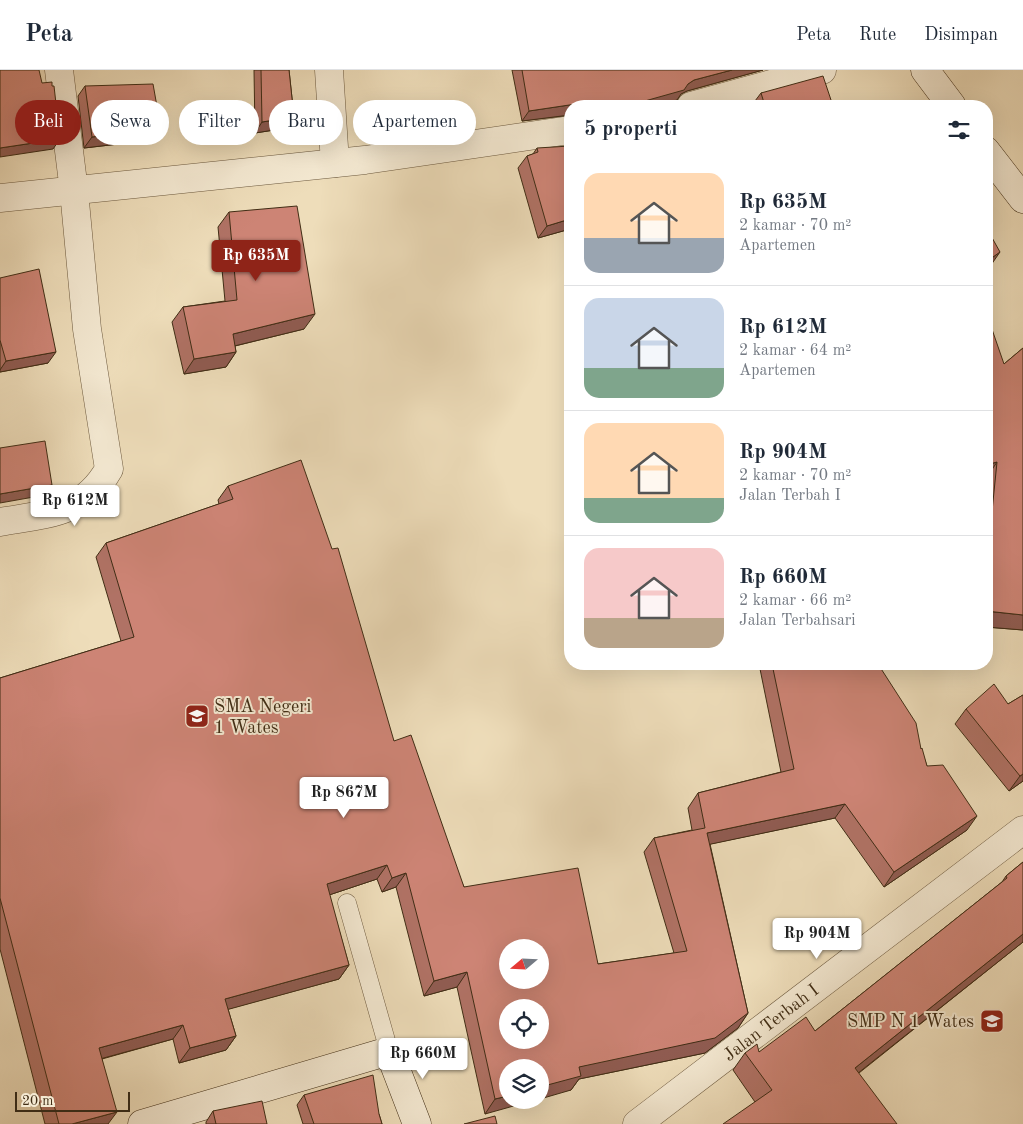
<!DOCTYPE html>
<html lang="id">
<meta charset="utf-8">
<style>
body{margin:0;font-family:"Old Standard TT",serif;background:#f2f2f3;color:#1f2937;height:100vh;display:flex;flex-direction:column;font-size:19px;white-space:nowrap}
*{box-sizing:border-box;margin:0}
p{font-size:16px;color:#747a83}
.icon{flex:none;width:28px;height:28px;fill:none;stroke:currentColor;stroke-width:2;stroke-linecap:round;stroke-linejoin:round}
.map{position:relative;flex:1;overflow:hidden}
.drawer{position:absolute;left:564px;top:30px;width:429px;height:570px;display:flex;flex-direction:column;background:#fff;border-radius:20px;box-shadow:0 5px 20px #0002}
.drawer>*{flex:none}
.guide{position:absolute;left:15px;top:30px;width:474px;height:45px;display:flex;gap:10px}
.needle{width:32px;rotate:251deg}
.tools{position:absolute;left:499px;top:869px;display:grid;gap:10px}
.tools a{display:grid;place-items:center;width:50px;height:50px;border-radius:50%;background:#fff;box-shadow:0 5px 20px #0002;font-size:25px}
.scale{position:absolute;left:15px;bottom:12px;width:115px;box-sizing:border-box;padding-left:5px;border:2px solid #402d15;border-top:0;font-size:14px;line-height:18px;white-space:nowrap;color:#402d15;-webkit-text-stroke:4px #f4e9d2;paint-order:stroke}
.price{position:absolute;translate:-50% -42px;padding:0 11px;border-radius:5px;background:#fff;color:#222;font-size:16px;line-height:32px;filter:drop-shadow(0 1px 2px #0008)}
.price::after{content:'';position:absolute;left:50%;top:30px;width:15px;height:11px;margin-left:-8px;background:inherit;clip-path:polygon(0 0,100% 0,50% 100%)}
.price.selected{background:#8f2418;color:#fff}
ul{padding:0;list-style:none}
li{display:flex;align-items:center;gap:15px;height:125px;padding:0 20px}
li+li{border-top:1px solid #e0e1e3}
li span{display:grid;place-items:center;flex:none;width:140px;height:100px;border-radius:15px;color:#555}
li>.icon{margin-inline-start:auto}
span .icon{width:60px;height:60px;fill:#fffc;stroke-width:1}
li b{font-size:21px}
h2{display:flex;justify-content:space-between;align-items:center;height:60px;padding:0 20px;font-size:21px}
.tag{padding:0 18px;border-radius:22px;background:#fff;box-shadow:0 5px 20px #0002;font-size:18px;line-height:45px}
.tag.selected{background:#8f2418;color:#fff}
header{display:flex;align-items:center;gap:30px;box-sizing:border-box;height:70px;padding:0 25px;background:#fff;border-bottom:1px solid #e0e1e3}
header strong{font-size:24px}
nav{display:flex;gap:28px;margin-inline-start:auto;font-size:18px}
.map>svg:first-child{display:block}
</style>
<header>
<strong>Peta</strong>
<nav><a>Peta</a><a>Rute</a><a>Disimpan</a></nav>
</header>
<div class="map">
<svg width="1023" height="1054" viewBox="0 0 1023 1054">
<rect width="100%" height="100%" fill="#eeddba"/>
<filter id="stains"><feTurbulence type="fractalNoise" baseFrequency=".004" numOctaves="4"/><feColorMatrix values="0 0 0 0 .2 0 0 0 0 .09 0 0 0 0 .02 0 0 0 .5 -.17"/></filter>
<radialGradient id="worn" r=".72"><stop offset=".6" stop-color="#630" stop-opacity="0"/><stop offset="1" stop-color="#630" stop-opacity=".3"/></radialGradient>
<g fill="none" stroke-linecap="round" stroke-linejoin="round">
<g stroke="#6c593e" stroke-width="19">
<path id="lane" d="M347,833L389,981"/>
</g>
<g stroke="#6c593e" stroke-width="29">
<g id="street">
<path d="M329,0L335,93"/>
<path d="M691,36L822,0"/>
<path d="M0,128L365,90L570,60"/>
<path d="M0,452C46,444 84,444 109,399L87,259L74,121L59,0"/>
<path id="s1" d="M637,1054L1023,760"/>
</g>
</g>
<g stroke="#402d15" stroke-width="29">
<path id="secondary" d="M925,0L952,36
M986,81L1023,129
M142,1054L389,981L417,1054"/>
</g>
<use href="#lane" stroke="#f4e9d2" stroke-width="18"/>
<use href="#street" stroke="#f4e9d2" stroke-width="28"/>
<use href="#secondary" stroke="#f4e9d2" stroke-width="28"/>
</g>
<path fill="#b07265" stroke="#402d15" d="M254,0H289L294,47L287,58L255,63Z
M512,0H763L687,21L681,24L677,30L656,36H570V45L522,51Z
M85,16L161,59L153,70L84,78L78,26Z
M761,23L833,36H752V35Z
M537,78L570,159L538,168L518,98L527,86L533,84Z
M229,142L304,259L235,276L236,282L226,297L184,304L172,252L183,237L225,231L218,157Z
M0,208L48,293L0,302Z
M1023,278V560L986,557V414L987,407L1004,294Z
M228,416L394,671L464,817L598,894L674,883L644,782L654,768L692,760L688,738L698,723L781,702L759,594H878L921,679L927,696L967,760L884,817L835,748L710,774L748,943L738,958L705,983L579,1009L571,1020L508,1030L485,1044L457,917L424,926L396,817L382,822L377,809L329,825L349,895L339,909L228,939L236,966L226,980L179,993L173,969L102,989L108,1054H45L0,879V608L121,571L96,487L106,473L219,434L218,430Z
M714,594H734L715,599Z
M1023,625V711L1009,721L955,654L966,639L1008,634Z
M1023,792V872L859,1003L755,1032L733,1000L745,983L759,982L815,961L1002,812L1006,806Z
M304,1025L379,1044L382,1054H303L297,1035Z
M213,1041L267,1054H206V1052Z"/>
<path fill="#905c52" stroke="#402d15" d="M732,0H763L687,21L681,24L677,30L656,36H627L688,14L694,10Z
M576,34L584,35L583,36H570V45L522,51L529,41Z
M294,47L287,58L255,63L262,52Z
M161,59L153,70L84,78L92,67Z
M60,69L53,79L0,87V78Z
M570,149V159L538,168L547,156Z
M1000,182L991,195L986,198V192Z
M315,244L304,259L222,279L233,264Z
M56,282L48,293L0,302V300L6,291Z
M236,282L226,297L184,304L194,289Z
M997,392L987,407H986V395Z
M52,415L45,425L0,433V424Z
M986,541L1023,545V560L986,557Z
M719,594H734L715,599Z
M1023,704V711L1009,721L1020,706Z
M845,734L835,748L697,777L707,763Z
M977,746L967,760L884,817L894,802Z
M387,795L377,809L317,829L327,814Z
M406,803L396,817L382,822L392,808Z
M1023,864V872L843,1015L855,998Z
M349,895L339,909L215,943L225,929Z
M467,902L457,917L424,926L434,911Z
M748,943L738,958L705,983L579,1009L571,1020L540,1029V1017L579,997Z
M183,955L173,969L89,992L99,978Z
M236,966L226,980L179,993L190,978Z
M508,1026V1030H535L485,1044L495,1029Z
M117,1042L108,1054H72Z"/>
<path fill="#cd8475" stroke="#402d15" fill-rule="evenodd" d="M0,0H39L42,13L52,12V16H54L60,69L0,78Z
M261,0H289L294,47L262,52Z
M522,0H732L694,10L688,14L684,20L627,36H585L584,35L576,34L529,41Z
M823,6L833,36H765L761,23Z
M153,14L161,59L92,67L85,16Z
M570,76V149L547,156L527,86L538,82L537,78Z
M297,136L315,244L233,264L236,282L194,289L183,237L237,230L229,142Z
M986,157L1000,182L986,192Z
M39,199L56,282L6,291L0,270V208Z
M986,242L1004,294L1023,278V545L986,541V481H988L997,392L986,395Z
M45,371L52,415L0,424V378Z
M301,390L332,479L338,478L394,671L411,665L464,817L578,798L598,894L687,881L654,768L705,758L698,723L794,699L772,594H878L916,653L921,679L922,678L927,696L943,695L977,746L894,802L845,734L707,763L748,943L715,968L579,997L581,1006L540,1017V998H508V1026L495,1029L467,902L434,911L406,803L392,808L387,795L327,814L349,895L225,929L236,966L190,978L183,955L99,978L117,1042L72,1054H59L0,828V608L134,567L106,473L233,429L228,416ZM508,878H540V910H508ZM508,938H540V970H508Z
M994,614L1008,634L1023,625V704L1020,706L966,639Z
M1023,792V864L855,998L897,1054H723L772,1020L745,983L757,974L759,982L806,947L815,961L1007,808L1006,806Z
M373,1005L379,1044L382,1054H314L304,1025Z
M262,1031L267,1054H216L213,1041Z
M495,1046L497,1054H464Z"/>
<defs>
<g id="school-square" transform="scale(1.25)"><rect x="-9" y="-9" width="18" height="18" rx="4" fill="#8f2418" stroke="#f4e9d2"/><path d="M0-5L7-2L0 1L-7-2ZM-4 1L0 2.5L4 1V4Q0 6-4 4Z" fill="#fff"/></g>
</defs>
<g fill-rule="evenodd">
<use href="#school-square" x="197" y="646"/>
<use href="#school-square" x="992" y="951"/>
</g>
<g text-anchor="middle" stroke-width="4" stroke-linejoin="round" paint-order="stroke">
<g font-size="18" fill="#402d15" stroke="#f4e9d2" text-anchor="start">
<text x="214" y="642">SMA Negeri<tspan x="214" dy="21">1 Wates</tspan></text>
<text x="974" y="957" text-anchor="end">SMP N 1 Wates</text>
</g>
<g font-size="18" fill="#402d15" stroke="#f4e9d2">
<text dy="6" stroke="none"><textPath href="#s1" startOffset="168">Jalan Terbah I</textPath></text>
</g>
</g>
<rect width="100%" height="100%" filter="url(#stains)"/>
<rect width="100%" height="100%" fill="url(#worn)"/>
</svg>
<div class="tools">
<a><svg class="needle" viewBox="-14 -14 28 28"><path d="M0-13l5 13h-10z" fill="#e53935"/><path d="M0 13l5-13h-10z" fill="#747a83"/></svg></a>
<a><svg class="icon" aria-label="locate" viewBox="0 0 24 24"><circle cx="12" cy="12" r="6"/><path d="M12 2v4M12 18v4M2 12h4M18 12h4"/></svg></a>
<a><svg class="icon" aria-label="layers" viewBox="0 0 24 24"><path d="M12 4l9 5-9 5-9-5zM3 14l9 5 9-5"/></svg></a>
</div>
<div class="scale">20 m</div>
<b class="price selected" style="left:256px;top:212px">Rp 635M</b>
<b class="price" style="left:75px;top:457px">Rp 612M</b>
<b class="price" style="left:344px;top:749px">Rp 867M</b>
<b class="price" style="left:817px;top:890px">Rp 904M</b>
<b class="price" style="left:423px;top:1010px">Rp 660M</b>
<div class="guide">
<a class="tag selected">Beli</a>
<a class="tag">Sewa</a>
<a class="tag">Filter</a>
<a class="tag">Baru</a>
<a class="tag">Apartemen</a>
</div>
<section class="drawer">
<h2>5 properti<svg class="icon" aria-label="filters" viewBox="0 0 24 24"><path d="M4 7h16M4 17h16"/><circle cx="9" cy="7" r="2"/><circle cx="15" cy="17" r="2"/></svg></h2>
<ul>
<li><span style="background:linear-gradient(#ffd9b3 65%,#9aa5b1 0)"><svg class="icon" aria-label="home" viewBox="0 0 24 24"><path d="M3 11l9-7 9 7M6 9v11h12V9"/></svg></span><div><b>Rp 635M</b><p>2 kamar · 70 m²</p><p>Apartemen</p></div></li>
<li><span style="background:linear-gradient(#c9d6e8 70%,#7fa58c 0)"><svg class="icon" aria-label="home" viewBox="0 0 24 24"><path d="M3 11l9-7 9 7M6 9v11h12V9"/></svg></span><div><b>Rp 612M</b><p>2 kamar · 64 m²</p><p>Apartemen</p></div></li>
<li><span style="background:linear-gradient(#ffd9b3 75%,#7fa58c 0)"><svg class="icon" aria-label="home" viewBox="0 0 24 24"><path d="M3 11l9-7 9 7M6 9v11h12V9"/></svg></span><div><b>Rp 904M</b><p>2 kamar · 70 m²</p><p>Jalan Terbah I</p></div></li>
<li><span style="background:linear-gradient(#f6c9c9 70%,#b9a48a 0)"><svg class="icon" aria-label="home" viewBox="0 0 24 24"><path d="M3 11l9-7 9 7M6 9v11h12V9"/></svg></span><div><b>Rp 660M</b><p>2 kamar · 66 m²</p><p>Jalan Terbahsari</p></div></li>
</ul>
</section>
</div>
